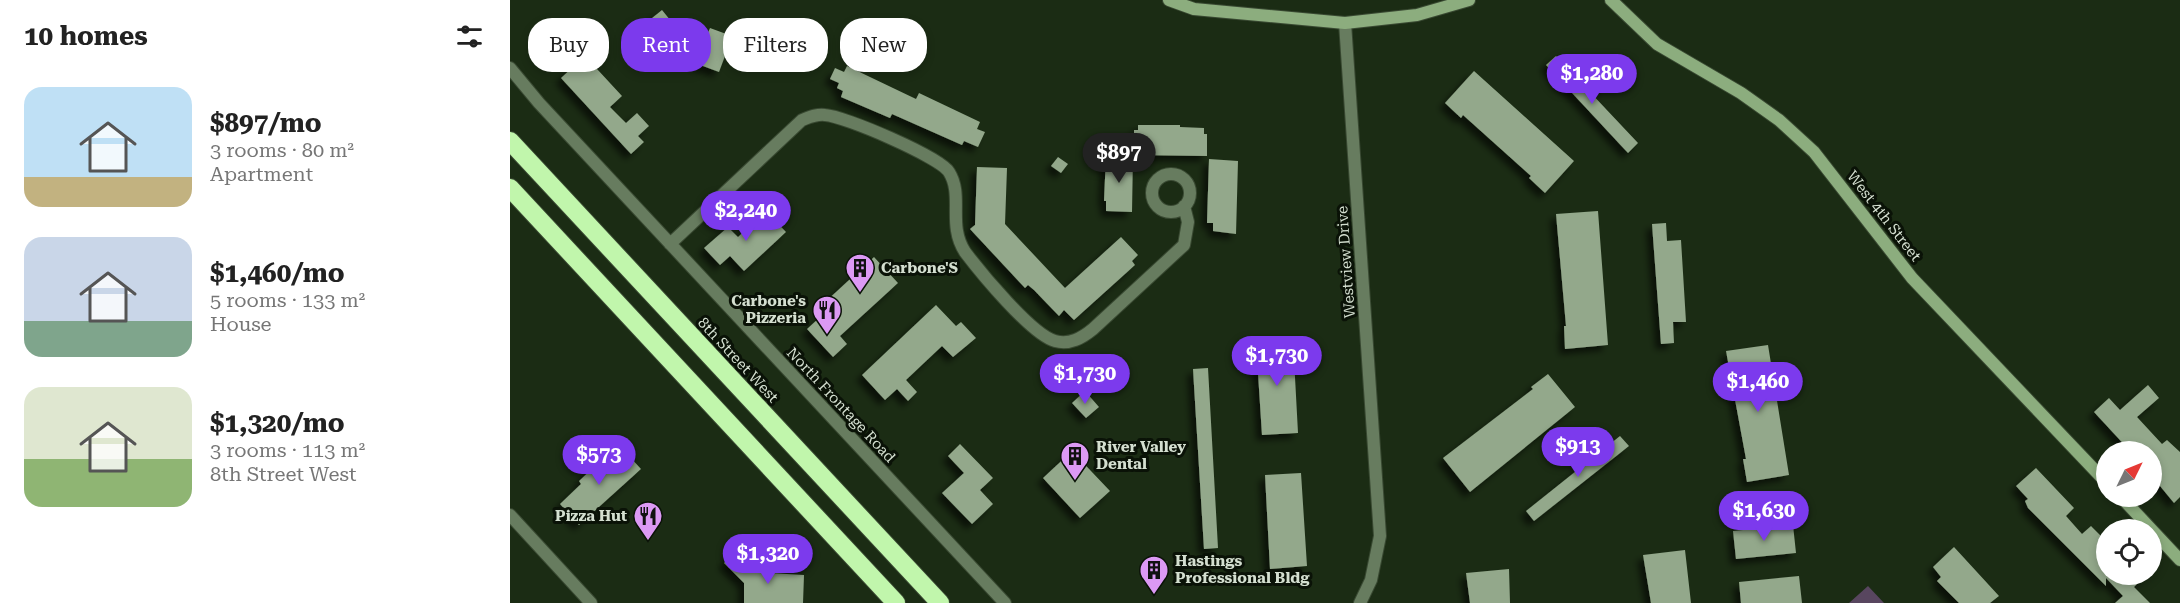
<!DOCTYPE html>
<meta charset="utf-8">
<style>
body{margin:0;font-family:"Roboto Serif",serif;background:#f6f6f6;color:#222;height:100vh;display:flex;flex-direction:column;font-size:22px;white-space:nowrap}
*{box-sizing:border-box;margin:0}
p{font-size:20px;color:#767676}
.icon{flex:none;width:33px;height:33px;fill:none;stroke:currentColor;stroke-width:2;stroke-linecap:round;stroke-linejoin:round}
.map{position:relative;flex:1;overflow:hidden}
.details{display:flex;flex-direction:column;background:#fff;width:510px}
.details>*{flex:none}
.top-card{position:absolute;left:18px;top:18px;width:570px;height:54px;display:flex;gap:12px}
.needle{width:39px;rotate:47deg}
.fabs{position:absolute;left:1586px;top:441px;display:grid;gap:12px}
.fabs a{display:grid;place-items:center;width:66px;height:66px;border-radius:50%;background:#fff;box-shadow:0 3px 9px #0003;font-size:30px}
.price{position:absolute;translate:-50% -51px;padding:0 14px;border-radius:21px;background:#7c3aed;color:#fff;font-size:20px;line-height:39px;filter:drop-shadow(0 2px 3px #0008)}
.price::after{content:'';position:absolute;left:50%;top:36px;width:18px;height:14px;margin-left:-9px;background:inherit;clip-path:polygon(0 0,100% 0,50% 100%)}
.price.current{background:#222;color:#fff}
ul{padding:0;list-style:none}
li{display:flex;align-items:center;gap:18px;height:150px;padding:0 24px}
li span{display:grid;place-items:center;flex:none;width:168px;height:120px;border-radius:18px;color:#555}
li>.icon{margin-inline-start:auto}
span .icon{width:72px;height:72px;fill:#fffc;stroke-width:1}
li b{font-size:26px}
h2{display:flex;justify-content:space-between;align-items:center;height:72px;padding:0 24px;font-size:26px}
.pill{padding:0 21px;border-radius:24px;background:#fff;box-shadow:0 3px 9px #0003;font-size:21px;line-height:54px}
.pill.current{background:#7c3aed;color:#fff}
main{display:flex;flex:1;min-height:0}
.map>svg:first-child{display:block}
</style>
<main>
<section class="details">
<h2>10 homes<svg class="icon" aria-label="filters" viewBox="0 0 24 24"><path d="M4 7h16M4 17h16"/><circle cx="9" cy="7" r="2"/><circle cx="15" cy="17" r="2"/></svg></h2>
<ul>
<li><span style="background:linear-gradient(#bfe0f5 75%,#c2b280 0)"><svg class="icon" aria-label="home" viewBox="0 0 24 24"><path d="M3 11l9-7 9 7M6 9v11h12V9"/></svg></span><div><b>$897/mo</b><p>3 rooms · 80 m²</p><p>Apartment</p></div></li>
<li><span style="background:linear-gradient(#c9d6e8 70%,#7fa58c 0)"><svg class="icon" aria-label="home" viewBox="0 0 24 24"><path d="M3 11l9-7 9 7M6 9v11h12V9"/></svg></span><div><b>$1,460/mo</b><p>5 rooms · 133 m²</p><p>House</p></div></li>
<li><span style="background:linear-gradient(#dfe7d0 60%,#8fb573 0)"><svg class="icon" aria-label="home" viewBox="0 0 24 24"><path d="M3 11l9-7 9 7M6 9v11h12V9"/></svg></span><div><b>$1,320/mo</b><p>3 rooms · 113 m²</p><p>8th Street West</p></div></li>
</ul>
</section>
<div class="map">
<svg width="1670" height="603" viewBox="0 0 1670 603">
<defs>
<filter id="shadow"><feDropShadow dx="-5.5" dy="5.5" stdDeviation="3" flood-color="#0009"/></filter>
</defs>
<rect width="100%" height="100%" fill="#1b2c14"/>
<path fill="#58465f" d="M1358,586L1374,603H1339Z"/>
<path fill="#93a88b" filter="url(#shadow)" d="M152,10L165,26L154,36L156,39L140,53L121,35Z
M200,28L219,35L214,47L218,48L209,72L185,63Z
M75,56L112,96L100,107L116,123L127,113L139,126L128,136L134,142L121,154L51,78Z
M1046,56L1128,143L1118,153L1036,65Z
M337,66L406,99L409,93L470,122L467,129L475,132L468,147L454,141L452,145L382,114L380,118L331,97L333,91L327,88L329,83L320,79L325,68L334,72Z
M964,71L1064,161L1035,193L1019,178L1021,176L953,115L951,118L935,103Z
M628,125H670V127L694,128V134H697V156L624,155V130H628Z
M596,156H623L622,212L596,211V201H594Z
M548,157L558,164L551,173L541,166Z
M699,159L728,161L726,234L703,231V223H697Z
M467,167L497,168L495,224L555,288L611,237L628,255L622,261L625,265L564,320L554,310L549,316L524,290L518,285L515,288L460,229L465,225Z
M256,211L276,232L234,271L220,256L210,265L194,248L218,227L228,237Z
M1088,211L1098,345L1055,349L1054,326H1056L1046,214Z
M1156,223L1157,241L1171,240L1176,322H1163L1164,343L1151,344L1142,224Z
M364,257L388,283L330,336L337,344L323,357L297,329L318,310L313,304Z
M426,305L446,326L451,322L466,338L443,357L432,346L396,380L407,392L398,401L387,389L375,400L352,375Z
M783,340L788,433L752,435L746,342Z
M1258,345L1279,475L1237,482L1233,459H1236L1216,351Z
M698,368L708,548L694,549L683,369Z
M1038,374L1065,407L960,492L933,458L1023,389L1021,387Z
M1638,385L1649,398L1627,417L1652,444L1657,440L1670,452V497L1664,503L1641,475V452H1621L1584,412L1599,398L1610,410Z
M575,391L589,407L576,418L562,403Z
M1110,436L1119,446L1024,521L1016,511Z
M450,444L483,478L470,490L483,504L462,524L432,493L454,473L438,456Z
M562,451L600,491L570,518L533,478Z
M100,452L104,456L109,452L116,460L120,457L131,469L69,525L50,504L71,484L69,481Z
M1526,468L1564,508L1556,516L1572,534L1581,526L1596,541V574H1637L1624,587L1640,603H1605L1613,596L1596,578V586L1518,508L1515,501L1518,499L1506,486Z
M791,473L797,566L760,569L755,475Z
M1283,525L1286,553L1226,559L1223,531Z
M1444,547L1489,596L1480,603H1449L1427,581L1431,577L1423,567Z
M1175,550L1181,603H1141L1133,555Z
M224,553L242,572L294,575L293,603H234V583L214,563Z
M999,569L1000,603H960L956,573Z
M1289,576L1292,603H1231L1229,582Z"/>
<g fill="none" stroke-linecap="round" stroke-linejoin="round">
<g stroke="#394932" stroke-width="14">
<path id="street" d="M835,23L870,536L861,580L850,603
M0,68L29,103L495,603
M642 193a19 19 0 1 1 38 0a19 19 0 1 1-38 0Z
M160,244L292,120C300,117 306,114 315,115C334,116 430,157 439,172C454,196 437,224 455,252C471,273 522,335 545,341C560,345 572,338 583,329L674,245L678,222L674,206
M0,515L81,603"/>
</g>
<g stroke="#394932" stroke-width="14">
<path id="secondary" d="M659,0L684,9L835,23L907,15L959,0
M1101,0L1147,44L1231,93L1269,120L1304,152L1402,278L1596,482
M1610,496L1670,560"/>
</g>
<g stroke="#394932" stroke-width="20">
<path id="highway" d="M0,141L430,603
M0,188L386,603"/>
</g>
<use href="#street" stroke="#677c5f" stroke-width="12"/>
<use href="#secondary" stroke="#8cad7e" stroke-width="12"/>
<use href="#highway" stroke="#c1f6ac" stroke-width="18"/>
</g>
<defs>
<g id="building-pin" transform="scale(1.5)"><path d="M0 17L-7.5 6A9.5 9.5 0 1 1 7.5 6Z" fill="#dc99f4" stroke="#0a1207"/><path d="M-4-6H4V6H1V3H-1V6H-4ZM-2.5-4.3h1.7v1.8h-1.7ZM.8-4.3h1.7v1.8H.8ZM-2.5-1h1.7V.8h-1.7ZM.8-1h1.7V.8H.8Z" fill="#111"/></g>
<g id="restaurant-pin" transform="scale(1.5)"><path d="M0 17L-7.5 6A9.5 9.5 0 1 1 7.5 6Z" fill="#dc99f4" stroke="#0a1207"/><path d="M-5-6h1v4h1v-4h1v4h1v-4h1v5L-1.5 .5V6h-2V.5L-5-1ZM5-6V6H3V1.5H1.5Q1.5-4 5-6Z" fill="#111"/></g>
</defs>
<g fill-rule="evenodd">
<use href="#building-pin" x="350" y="268"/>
<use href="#restaurant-pin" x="317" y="310"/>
<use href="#building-pin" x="565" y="456"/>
<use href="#restaurant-pin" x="138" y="516"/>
<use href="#building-pin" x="644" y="570"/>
</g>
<g text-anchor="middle" stroke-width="6" stroke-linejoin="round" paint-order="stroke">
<g font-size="15" fill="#d4dfd0" stroke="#0a1207">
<text transform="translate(1374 216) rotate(52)" y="5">West 4th Street</text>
<text transform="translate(836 262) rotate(-94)" y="5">Westview Drive</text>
<text transform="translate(228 360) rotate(47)" y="5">8th Street West</text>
<text transform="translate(331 405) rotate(47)" y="5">North Frontage Road</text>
</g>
<g font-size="15" font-weight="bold" fill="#d4dfd0" stroke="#0a1207" text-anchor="start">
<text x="371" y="273">Carbone'S</text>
<text x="296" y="306" text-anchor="end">Carbone's<tspan x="296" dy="17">Pizzeria</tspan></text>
<text x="586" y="452">River Valley<tspan x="586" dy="17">Dental</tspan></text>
<text x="117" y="521" text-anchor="end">Pizza Hut</text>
<text x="665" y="566">Hastings<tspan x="665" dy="17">Professional Bldg</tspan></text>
</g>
</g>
</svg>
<div class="fabs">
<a><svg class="needle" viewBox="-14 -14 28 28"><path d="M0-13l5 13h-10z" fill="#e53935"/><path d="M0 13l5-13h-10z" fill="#767676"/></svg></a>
<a><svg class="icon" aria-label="locate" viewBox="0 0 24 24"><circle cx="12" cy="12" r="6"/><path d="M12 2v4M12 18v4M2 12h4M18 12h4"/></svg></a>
</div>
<b class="price" style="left:1082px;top:105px">$1,280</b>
<b class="price current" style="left:609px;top:184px">$897</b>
<b class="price" style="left:236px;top:242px">$2,240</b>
<b class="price" style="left:767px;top:387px">$1,730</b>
<b class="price" style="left:575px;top:405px">$1,730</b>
<b class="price" style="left:1248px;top:413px">$1,460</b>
<b class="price" style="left:1068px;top:478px">$913</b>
<b class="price" style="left:89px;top:486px">$573</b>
<b class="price" style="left:1254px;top:542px">$1,630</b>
<b class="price" style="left:258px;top:585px">$1,320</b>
<div class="top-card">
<a class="pill">Buy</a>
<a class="pill current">Rent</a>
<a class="pill">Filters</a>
<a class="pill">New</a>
</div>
</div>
</main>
